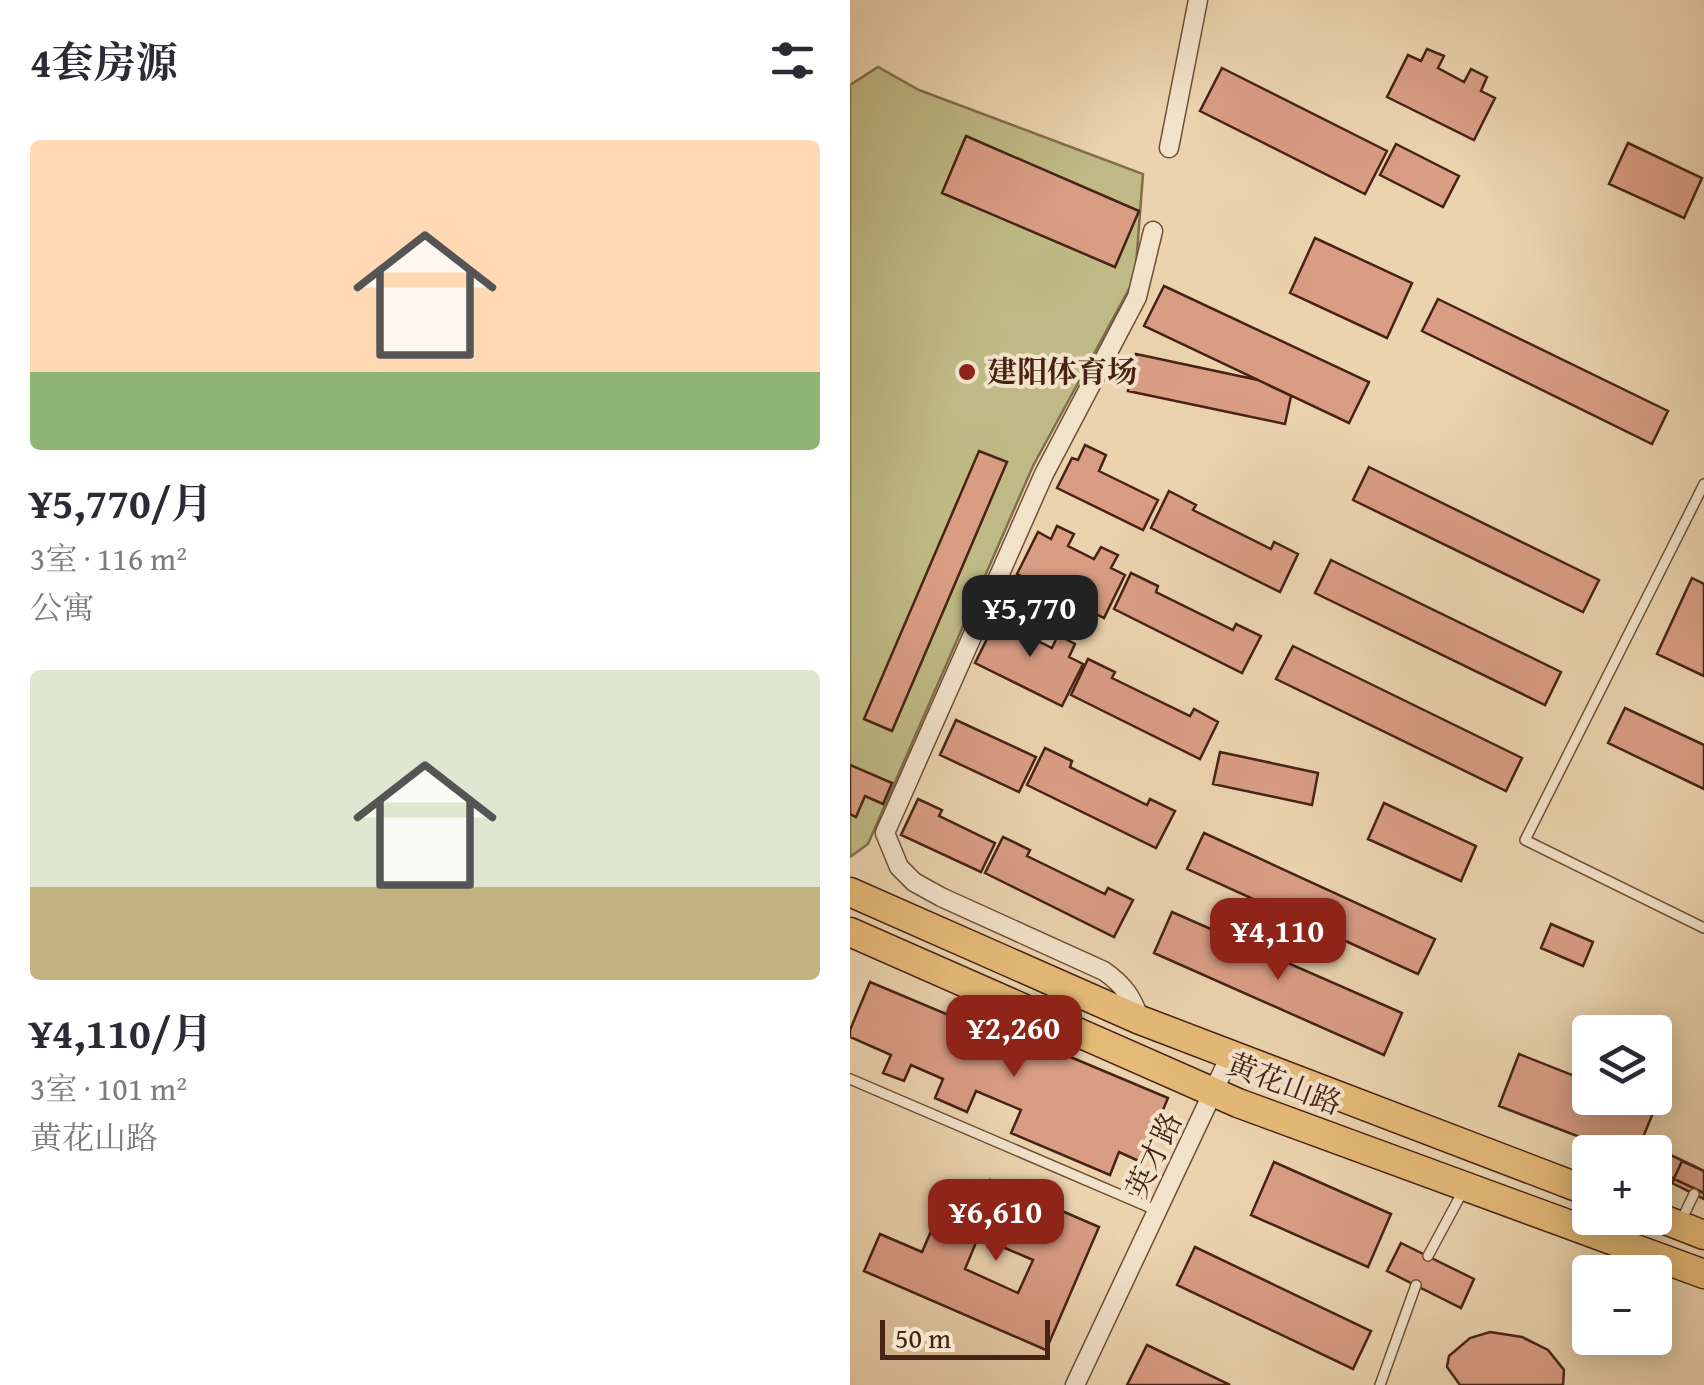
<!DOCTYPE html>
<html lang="zh">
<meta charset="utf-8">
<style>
body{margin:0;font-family:"Gentium Book Plus","Noto Serif SC",serif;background:#f2f2f3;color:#2b2b33;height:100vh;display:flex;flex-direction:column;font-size:38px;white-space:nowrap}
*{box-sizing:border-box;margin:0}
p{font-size:32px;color:#7c7c81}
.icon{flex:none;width:55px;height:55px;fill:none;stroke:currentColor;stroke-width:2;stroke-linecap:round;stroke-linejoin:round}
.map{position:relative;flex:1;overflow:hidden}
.details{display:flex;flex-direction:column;background:#fff;width:850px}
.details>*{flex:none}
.buttons{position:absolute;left:722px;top:1015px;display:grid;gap:20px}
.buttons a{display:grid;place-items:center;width:100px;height:100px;border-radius:10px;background:#fff;box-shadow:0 5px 25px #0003;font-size:50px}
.scale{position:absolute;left:30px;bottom:25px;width:170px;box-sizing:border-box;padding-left:10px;border:5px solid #462314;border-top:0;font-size:28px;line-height:35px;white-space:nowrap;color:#462314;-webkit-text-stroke:8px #f2e2ca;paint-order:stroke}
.price{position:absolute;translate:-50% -85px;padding:0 22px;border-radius:20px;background:#8f2418;color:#fff;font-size:32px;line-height:65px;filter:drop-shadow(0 2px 5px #0008)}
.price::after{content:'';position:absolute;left:50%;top:60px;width:30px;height:22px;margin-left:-15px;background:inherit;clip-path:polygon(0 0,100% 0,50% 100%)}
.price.selected{background:#222;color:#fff}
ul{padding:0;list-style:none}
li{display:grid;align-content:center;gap:20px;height:530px;padding:0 30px}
li span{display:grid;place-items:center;height:310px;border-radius:10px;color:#555}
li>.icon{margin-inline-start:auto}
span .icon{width:180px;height:180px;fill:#fffc;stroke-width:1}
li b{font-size:42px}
h2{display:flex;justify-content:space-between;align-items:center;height:120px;padding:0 30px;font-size:42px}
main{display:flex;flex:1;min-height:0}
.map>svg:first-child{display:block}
</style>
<main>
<section class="details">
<h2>4套房源<svg class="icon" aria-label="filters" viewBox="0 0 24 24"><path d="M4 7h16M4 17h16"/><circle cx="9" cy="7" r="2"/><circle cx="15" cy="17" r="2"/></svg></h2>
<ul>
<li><span style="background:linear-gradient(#ffd9b3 75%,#8fb573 0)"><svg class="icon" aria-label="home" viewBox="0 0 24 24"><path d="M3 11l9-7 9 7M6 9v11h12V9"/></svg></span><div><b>¥5,770/月</b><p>3室 · 116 m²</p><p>公寓</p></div></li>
<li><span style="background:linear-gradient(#dfe7d0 70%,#c2b280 0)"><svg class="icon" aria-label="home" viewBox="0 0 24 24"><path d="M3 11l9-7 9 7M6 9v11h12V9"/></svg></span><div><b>¥4,110/月</b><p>3室 · 101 m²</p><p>黄花山路</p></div></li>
</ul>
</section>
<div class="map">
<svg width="854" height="1385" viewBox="0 0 854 1385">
<rect width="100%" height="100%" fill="#ebd3ae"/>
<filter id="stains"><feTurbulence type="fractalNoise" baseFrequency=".002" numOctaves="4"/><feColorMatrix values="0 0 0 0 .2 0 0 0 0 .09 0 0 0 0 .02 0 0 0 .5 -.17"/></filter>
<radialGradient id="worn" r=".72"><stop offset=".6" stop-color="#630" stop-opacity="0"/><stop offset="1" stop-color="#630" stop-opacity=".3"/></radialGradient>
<path fill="#bfba85" stroke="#826e4c" stroke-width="2.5" d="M28,67L69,90L293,174L285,278L183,466L18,844L0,857V85Z"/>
<path fill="#d99d84" stroke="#462314" stroke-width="2.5" d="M577,49L594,56L588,68L614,82L621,69L637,77L631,91L645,98L624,140L537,97L558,55L571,61Z
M372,68L537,151L515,194L350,111Z
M116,136L289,211L265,267L92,193Z
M778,143L852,178L834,218L759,184Z
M546,144L609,176L593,207L530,175Z
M465,238L562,283L537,338L440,293Z
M314,286L519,382L499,423L294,326Z
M588,299L818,411L802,444L572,331Z
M286,354L408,380L441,396L435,424L278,391Z
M235,445L256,455L249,471L308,500L293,530L207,488L222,458L228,460Z
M129,451L157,462L42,731L14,719Z
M519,467L749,580L733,612L503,500Z
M319,491L346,505L343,510L421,549L424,542L448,554L430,592L301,528Z
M207,526L224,534L218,546L244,559L251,547L268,555L261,568L275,575L254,618L167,574L188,532L201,539Z
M481,560L711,672L695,705L465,593Z
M281,573L308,586L306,592L383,630L386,624L411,636L392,673L264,609Z
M842,578L854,584V676L807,654Z
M165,614L182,623L176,635L202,648L208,635L225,644L219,657L233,664L212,706L125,663L146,621L159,627Z
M443,646L672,758L656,791L426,679Z
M238,659L265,672L262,678L340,716L344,709L368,722L350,759L221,695Z
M775,708L854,745V789L758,743Z
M106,720L186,757L169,792L90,755Z
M195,748L222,761L220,767L297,805L300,799L325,811L306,848L177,785Z
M370,752L468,773L462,805L363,784Z
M0,765L42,783L33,804L15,796L6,817L0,814Z
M68,799L92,810L89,816L145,843L131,872L51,835Z
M534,803L626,846L611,881L518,839Z
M354,833L585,939L568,974L337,869Z
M153,837L180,850L177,856L255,894L258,888L283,900L264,937L135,873Z
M322,912L552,1013L534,1055L304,953Z
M701,924L743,942L733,966L691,948Z
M20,982L189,1053L192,1045L318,1098L291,1162L269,1152L260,1175L161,1133L171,1110L126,1091L117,1112L85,1098L93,1079L61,1065L54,1081L33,1073L41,1055L0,1037V1030Z
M669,1054L740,1082V1098H779L805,1108L787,1152H769L649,1106Z
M802,1146L854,1171V1193L805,1170V1152H799Z
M832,1161L854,1171V1199L822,1183Z
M424,1162L541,1214L518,1267L401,1215Z
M140,1180L249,1227L196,1350L14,1271L30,1234L72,1252L85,1222L127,1240L115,1269L168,1293L183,1260L118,1232Z
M551,1243L624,1279L611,1308L537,1271Z
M345,1247L521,1331L503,1369L327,1285Z
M640,1332L672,1337L698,1350L714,1370L713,1385H610L597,1367L599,1356L620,1338Z
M297,1345L380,1385H277Z"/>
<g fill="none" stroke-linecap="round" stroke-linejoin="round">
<g stroke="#6f4f3a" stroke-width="12">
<path id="lane" d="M854,484L675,840L854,928
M0,1079L308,1211
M830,1223L844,1194
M578,1256L614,1189
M530,1385L566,1285"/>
</g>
<g stroke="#6f4f3a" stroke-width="21">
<path id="street" d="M319,148L348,0
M290,1020C282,997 274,985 254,971L91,897L64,882L49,867L35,833L194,474L287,297L303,231
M225,1385L380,1056"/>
</g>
<g stroke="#462314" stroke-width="31">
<path id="primary" d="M0,892L290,1020L740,1192
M0,932L388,1103L854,1274
M805,1216L854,1235"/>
</g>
<use href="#lane" stroke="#f2e2ca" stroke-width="9"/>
<use href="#street" stroke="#f2e2ca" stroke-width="18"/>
<use href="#primary" stroke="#e6ba77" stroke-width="28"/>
</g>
<circle fill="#8f2418" stroke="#f2e2ca" stroke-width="4" cx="117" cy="372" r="10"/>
<g text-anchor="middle" stroke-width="8" stroke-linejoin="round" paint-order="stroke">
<g font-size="30" font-weight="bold" fill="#462314" stroke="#f2e2ca" text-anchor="start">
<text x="137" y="382">建阳体育场</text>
</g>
<g font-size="30" fill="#462314" stroke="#f2e2ca">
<text transform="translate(434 1084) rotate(21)" y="10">黄花山路</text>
<text transform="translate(304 1155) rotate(-65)" y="10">英才路</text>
</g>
</g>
<rect width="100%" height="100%" filter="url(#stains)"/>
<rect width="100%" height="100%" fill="url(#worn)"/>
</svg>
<div class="buttons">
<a><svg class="icon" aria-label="layers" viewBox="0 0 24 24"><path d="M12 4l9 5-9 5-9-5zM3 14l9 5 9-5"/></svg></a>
<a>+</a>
<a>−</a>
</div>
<div class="scale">50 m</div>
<b class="price selected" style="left:180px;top:660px">¥5,770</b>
<b class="price" style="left:428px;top:983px">¥4,110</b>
<b class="price" style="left:164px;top:1080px">¥2,260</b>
<b class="price" style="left:146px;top:1264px">¥6,610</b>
</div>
</main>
